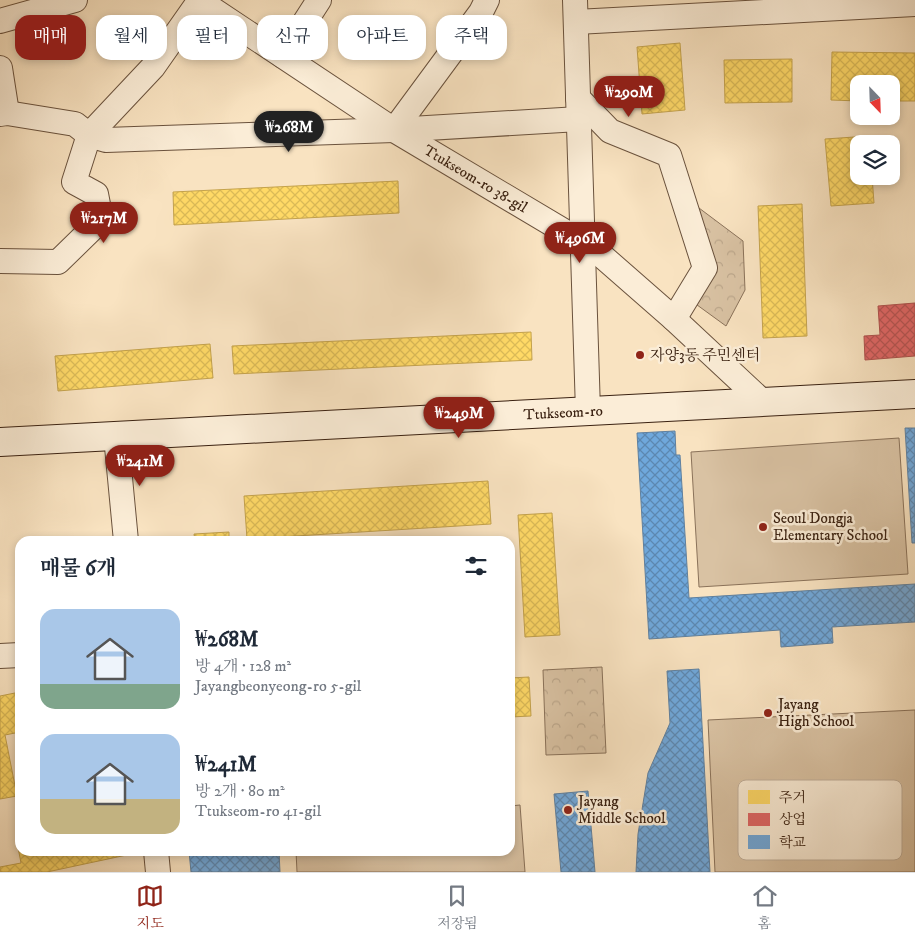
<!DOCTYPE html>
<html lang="ko">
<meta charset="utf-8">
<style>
body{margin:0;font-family:"IM FELL DW Pica","Noto Serif KR",serif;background:#f2f2f3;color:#1f2937;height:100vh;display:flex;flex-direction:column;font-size:19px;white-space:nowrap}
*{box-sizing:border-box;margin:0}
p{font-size:16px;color:#747a83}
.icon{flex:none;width:28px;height:28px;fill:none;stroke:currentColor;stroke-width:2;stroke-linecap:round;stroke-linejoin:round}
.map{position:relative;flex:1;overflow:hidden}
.details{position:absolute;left:15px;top:536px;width:500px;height:320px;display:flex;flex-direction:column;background:#fff;border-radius:15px;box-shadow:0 2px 8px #0003}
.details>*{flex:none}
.guide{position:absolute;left:15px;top:15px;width:500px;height:45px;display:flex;gap:10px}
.needle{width:32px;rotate:157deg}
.buttons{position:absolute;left:850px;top:75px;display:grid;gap:10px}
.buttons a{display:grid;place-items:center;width:50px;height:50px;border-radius:10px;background:#fff;box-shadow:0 2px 8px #0003;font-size:25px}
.price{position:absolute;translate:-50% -42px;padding:0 11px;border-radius:18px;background:#8f2418;color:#fff;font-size:16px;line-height:32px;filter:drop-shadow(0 1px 2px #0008)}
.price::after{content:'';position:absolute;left:50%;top:30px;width:15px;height:11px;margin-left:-8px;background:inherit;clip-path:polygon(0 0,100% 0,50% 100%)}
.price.active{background:#222;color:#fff}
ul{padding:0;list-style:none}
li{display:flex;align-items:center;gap:15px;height:125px;padding:0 25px}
li span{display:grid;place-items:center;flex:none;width:140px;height:100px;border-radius:15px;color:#555}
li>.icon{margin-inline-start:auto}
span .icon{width:60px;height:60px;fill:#fffc;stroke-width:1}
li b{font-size:21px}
h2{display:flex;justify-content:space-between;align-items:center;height:60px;padding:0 25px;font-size:21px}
.pill{padding:0 18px;border-radius:15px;background:#fff;box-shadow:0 2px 8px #0003;font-size:18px;line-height:45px}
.pill.active{background:#8f2418;color:#fff}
.tabs{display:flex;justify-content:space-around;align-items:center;height:70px;border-top:1px solid #e0e1e3;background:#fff;font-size:14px;color:#747a83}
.tabs a{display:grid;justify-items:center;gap:2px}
.tabs .active{color:#8f2418}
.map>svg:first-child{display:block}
</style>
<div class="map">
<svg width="915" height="872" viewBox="0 0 915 872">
<defs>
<pattern id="park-crowns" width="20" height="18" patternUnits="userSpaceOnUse" patternTransform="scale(1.25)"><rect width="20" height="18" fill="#d9c2a3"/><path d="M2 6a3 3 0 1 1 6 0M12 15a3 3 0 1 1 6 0" fill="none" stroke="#bba68b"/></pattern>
<pattern id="homes-cross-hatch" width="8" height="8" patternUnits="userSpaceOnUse" patternTransform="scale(1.25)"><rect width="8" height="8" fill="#ffd966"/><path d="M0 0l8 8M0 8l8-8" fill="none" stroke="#dbba57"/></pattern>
<pattern id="shops-cross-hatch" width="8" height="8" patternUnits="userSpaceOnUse" patternTransform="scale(1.25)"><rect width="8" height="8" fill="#e06666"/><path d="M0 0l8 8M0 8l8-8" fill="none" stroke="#b75453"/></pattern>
<pattern id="schools-cross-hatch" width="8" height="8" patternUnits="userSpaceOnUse" patternTransform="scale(1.25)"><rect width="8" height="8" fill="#6fa8dc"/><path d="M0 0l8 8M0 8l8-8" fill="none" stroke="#5c88b1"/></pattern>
</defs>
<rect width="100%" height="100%" fill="#f9e3c1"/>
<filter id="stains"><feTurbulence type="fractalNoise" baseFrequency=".004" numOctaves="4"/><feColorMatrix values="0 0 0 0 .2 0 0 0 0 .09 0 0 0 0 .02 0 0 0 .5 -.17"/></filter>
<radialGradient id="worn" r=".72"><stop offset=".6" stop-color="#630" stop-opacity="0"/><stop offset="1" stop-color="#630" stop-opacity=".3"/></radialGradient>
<path fill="url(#park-crowns)" stroke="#8a725a" d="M699,208L743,241L745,290L726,326L693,302L715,274Z
M602,667L606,753L546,755L543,670Z"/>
<path fill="#d9c2a3" stroke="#8a725a" d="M899,438L908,574L699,587L691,452Z
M915,710V872H715L708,720Z
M520,805L525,872H297L296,851H510V806Z"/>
<path fill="url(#homes-cross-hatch)" stroke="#c4a24c" d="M680,43L685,110L642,114L637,47Z
M832,52L915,53V101H891V84H859V101L831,100Z
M792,59V102L725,103L724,60Z
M869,136V144H859V176H872L874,203L831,206L825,139Z
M398,181L399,213L174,225L173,192Z
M802,204L807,336L763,338L758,206Z
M531,332L532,360L234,374L232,346Z
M210,344L213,378L58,391L55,356Z
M488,481L491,524L247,539L244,496Z
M552,513L560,635L525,637L518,515Z
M229,532V541H195L194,534Z
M529,677L531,716L510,717V678Z
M20,692V732L5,735L17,796L0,799V696Z
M20,836V851H135L136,853L47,872H0V867L21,863L16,837Z"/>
<path fill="url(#shops-cross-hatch)" stroke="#ae514c" d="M915,303V356L865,360L864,336L880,335L878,306Z"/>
<path fill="url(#schools-cross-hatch)" stroke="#5f809f" d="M905,428H915V543H912Z
M675,431L676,455H680L689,598L915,584V622L832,627L833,643L781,647L780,630L649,639L637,433Z
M699,669L710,872H636L638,834L648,773L670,723L667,671Z
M588,791L595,872H561L554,794Z
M189,851H279L280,872H191Z"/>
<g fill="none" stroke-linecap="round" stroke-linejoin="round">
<g stroke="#6a523d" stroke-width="26">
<g id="minor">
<path d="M575,0L588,411"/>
<path id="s1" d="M200,1L394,130L594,249L674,319L763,402"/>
<path d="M0,21L75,0"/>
<path d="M576,22L915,4"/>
<path d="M283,56L319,0"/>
<path d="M0,68L7,113"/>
<path d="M578,98L610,131L669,155L705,268L674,319"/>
<path d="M0,114L7,113L75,124L89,135L106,140L394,130L579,119"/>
<path d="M394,130L481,12L487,0"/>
<path d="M0,261L58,262L101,220L96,194L74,182L89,135L153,67L200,0"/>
<path d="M116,436L126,541"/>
<path d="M0,656L20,655"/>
<path d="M156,851L158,872"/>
</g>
</g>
<g stroke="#3a2111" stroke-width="30">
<g id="secondary">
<path id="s2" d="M0,442L915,394"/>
</g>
</g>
<use href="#minor" stroke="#fbedd7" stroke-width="24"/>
<use href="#secondary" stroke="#fbedd7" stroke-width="28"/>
</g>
<g fill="#8f2418" stroke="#fbedd7" stroke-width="2">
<circle cx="640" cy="355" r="5"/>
<circle cx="763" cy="527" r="5"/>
<circle cx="768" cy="713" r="5"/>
<circle cx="568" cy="810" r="5"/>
</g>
<g text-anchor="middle" stroke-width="5" stroke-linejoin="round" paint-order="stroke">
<g font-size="15" fill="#3a2111" stroke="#fbedd7">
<text dy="5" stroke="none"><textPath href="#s1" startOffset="328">Ttukseom-ro 38-gil</textPath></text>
<text dy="5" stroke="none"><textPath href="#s2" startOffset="564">Ttukseom-ro</textPath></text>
</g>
<g font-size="15" fill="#3a2111" stroke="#fbedd7" text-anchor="start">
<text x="650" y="360">자양3동 주민센터</text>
<text x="773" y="523">Seoul Dongja<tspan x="773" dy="17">Elementary School</tspan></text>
<text x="778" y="709">Jayang<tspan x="778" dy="17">High School</tspan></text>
<text x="578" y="806">Jayang<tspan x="578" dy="17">Middle School</tspan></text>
</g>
</g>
<rect x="738" y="780" width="164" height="80" rx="8" fill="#fbedd7" stroke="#c1b09c" stroke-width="1"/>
<rect x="748" y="790" width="22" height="14" fill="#ffd966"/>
<rect x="748" y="813" width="22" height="13" fill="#e06666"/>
<rect x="748" y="835" width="22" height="14" fill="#6fa8dc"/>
<g font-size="14" fill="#3a2111">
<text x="779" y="802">주거</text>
<text x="779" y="824">상업</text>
<text x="779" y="847">학교</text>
</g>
<rect width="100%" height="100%" filter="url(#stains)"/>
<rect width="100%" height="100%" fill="url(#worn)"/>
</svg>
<div class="buttons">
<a><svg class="needle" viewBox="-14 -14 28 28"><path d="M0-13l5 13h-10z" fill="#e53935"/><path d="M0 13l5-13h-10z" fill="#747a83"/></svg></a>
<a><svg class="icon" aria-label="layers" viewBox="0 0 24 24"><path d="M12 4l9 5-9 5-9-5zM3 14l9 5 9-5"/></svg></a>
</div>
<b class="price" style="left:629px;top:118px">₩290M</b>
<b class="price active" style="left:289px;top:153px">₩268M</b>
<b class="price" style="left:104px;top:244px">₩217M</b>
<b class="price" style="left:580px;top:264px">₩496M</b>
<b class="price" style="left:459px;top:439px">₩249M</b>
<b class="price" style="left:140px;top:487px">₩241M</b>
<div class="guide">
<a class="pill active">매매</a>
<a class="pill">월세</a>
<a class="pill">필터</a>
<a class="pill">신규</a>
<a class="pill">아파트</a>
<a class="pill">주택</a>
</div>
<section class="details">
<h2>매물 6개<svg class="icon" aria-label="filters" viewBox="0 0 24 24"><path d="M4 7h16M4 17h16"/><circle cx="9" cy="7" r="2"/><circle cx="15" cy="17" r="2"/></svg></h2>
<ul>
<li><span style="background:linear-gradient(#a9c7e8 75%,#7fa58c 0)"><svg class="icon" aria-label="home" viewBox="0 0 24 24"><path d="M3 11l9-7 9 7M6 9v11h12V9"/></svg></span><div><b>₩268M</b><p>방 4개 · 128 m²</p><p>Jayangbeonyeong-ro 5-gil</p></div></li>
<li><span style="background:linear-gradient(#a9c7e8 65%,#c2b280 0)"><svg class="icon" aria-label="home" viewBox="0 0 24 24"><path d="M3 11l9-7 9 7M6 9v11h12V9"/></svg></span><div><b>₩241M</b><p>방 2개 · 80 m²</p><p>Ttukseom-ro 41-gil</p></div></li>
</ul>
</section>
</div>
<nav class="tabs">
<a class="active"><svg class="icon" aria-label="map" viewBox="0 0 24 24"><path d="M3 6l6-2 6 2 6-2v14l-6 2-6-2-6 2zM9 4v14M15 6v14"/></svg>지도</a>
<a><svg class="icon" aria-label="saved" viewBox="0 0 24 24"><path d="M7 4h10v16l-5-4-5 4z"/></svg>저장됨</a>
<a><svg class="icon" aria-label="home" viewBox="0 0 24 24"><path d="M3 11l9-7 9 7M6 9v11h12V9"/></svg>홈</a>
</nav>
